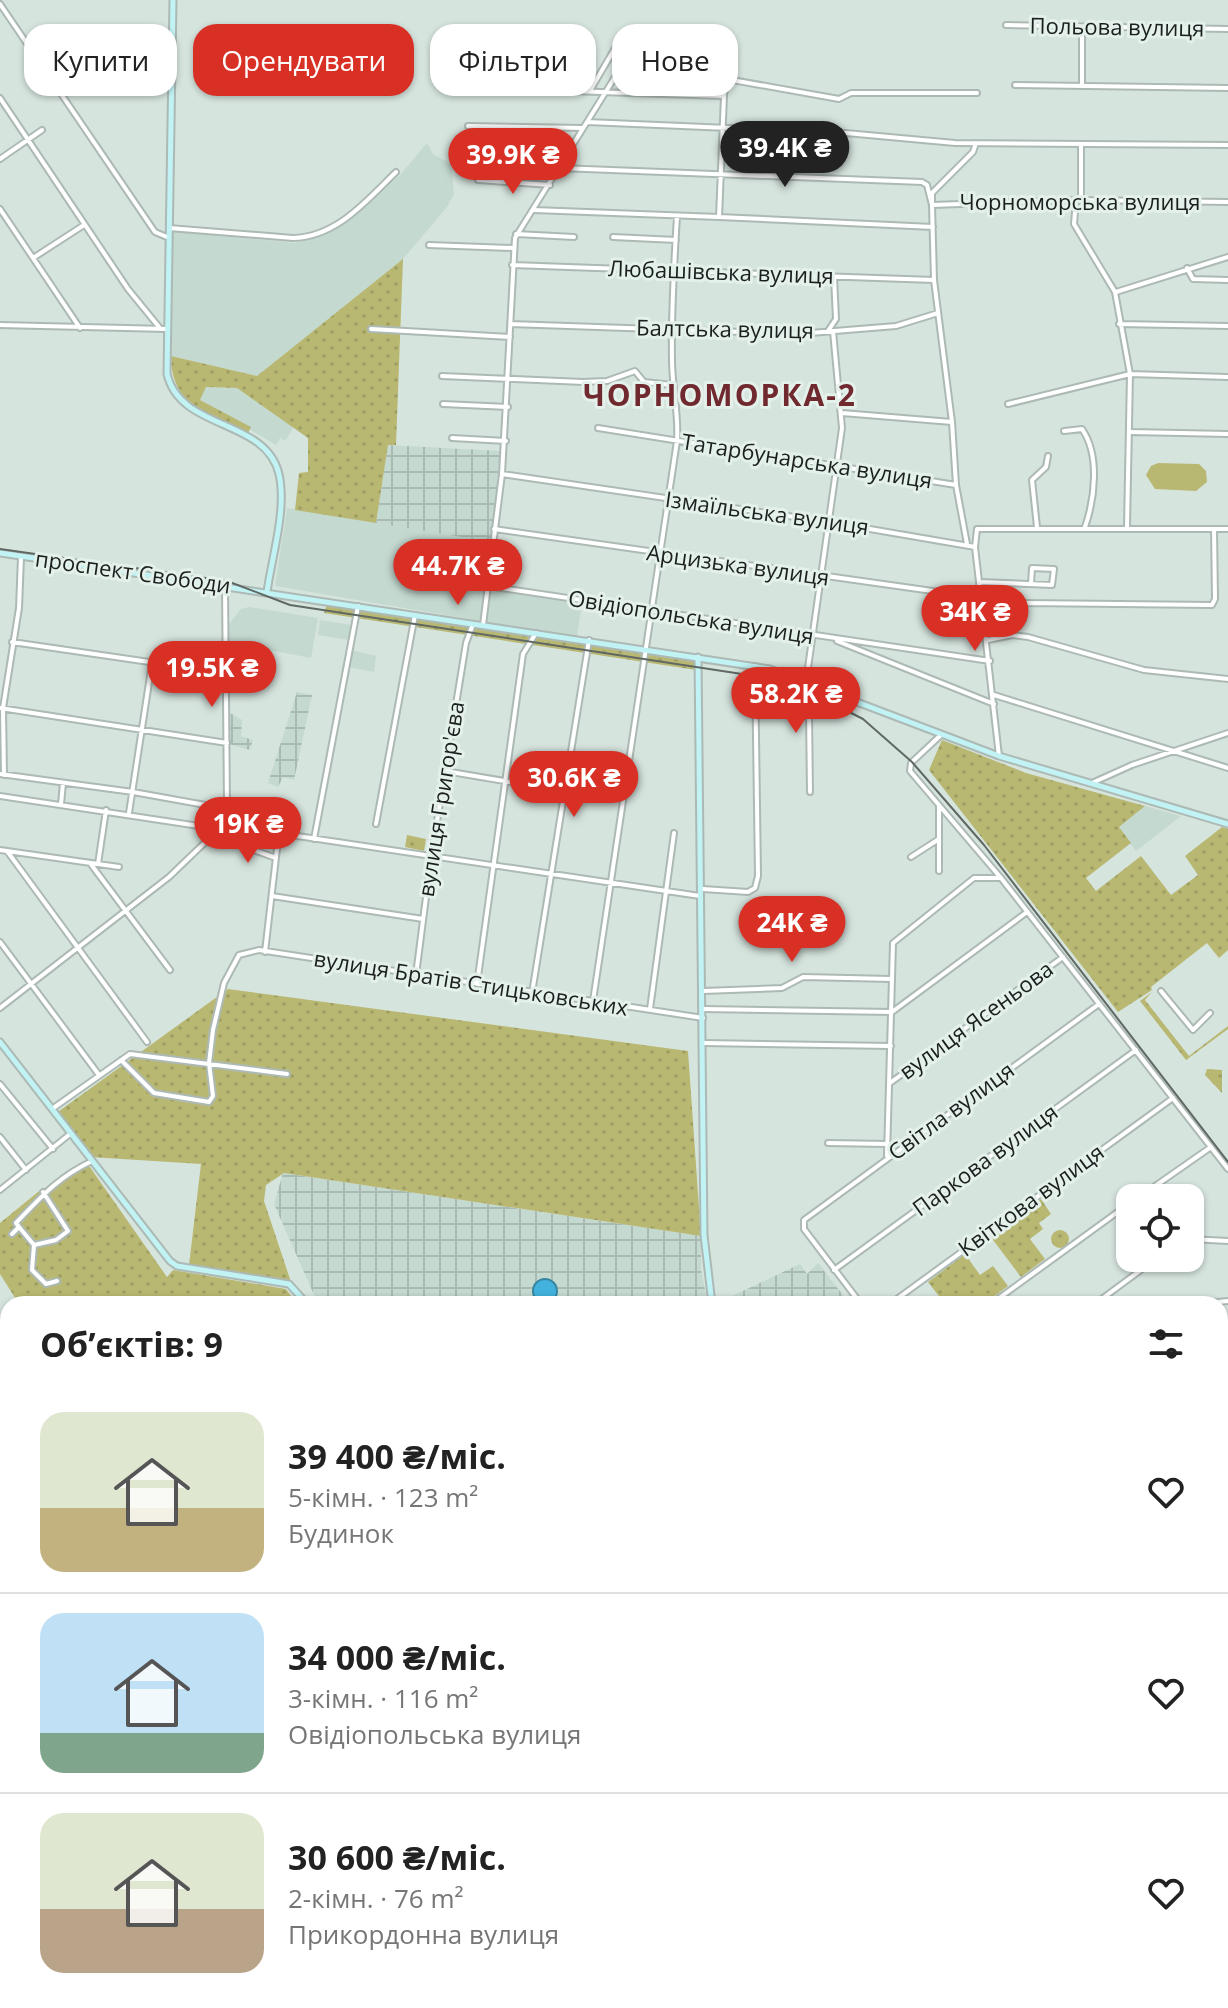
<!DOCTYPE html>
<html lang="uk">
<meta charset="utf-8">
<style>
body{margin:0;font-family:"Open Sans",sans-serif;background:#f6f6f6;color:#222;height:100vh;display:flex;flex-direction:column;font-size:30px;white-space:nowrap}
*{box-sizing:border-box;margin:0}
p{font-size:26px;color:#767676}
.icon{flex:none;width:44px;height:44px;fill:none;stroke:currentColor;stroke-width:2;stroke-linecap:round;stroke-linejoin:round}
.map{position:relative;flex:1;overflow:hidden}
.sheet{position:absolute;left:0px;top:1296px;width:1228px;height:712px;display:flex;flex-direction:column;background:#fff;border-radius:24px 24px 0 0;box-shadow:0 2px 6px #0004}
.sheet>*{flex:none}
.top-card{position:absolute;left:24px;top:24px;width:800px;height:72px;display:flex;gap:16px}
.fabs{position:absolute;left:1116px;top:1184px;display:grid;gap:16px}
.fabs a{display:grid;place-items:center;width:88px;height:88px;border-radius:16px;background:#fff;box-shadow:0 2px 6px #0004;font-size:40px}
.price{position:absolute;translate:-50% -68px;padding:0 18px;border-radius:28px;background:#d93025;color:#fff;font-size:26px;line-height:52px;filter:drop-shadow(0 2px 4px #0008)}
.price::after{content:'';position:absolute;left:50%;top:48px;width:24px;height:18px;margin-left:-12px;background:inherit;clip-path:polygon(0 0,100% 0,50% 100%)}
.price.current{background:#222;color:#fff}
ul{padding:0;list-style:none}
li{display:flex;align-items:center;gap:24px;height:200px;padding:0 40px}
li+li{border-top:2px solid #e0e0e0}
li span{display:grid;place-items:center;flex:none;width:224px;height:160px;border-radius:24px;color:#555}
li>.icon{margin-inline-start:auto}
span .icon{width:96px;height:96px;fill:#fffc;stroke-width:1}
li b{font-size:34px}
h2{display:flex;justify-content:space-between;align-items:center;height:96px;padding:0 40px;font-size:34px}
.chip{padding:0 28px;border-radius:24px;background:#fff;box-shadow:0 2px 6px #0004;font-size:28px;line-height:72px}
.chip.current{background:#d93025;color:#fff}
.map>svg:first-child{display:block}
</style>
<div class="map">
<svg width="1228" height="2008" viewBox="0 0 1228 2008">
<defs>
<pattern id="industrial-grid" width="8" height="8" patternUnits="userSpaceOnUse" patternTransform="scale(2)"><rect width="8" height="8" fill="#c4d9d0"/><path d="M0 4h8M4 0v8" fill="none" stroke="#a8bab2"/></pattern>
<pattern id="green-dots" width="8" height="8" patternUnits="userSpaceOnUse" patternTransform="scale(2)"><rect width="8" height="8" fill="#b9b872"/><path d="M2 2h.1M6 6h.1" fill="none" stroke="#9e9e62" stroke-width="1.8" stroke-linecap="round"/></pattern>
<pattern id="forest-crowns" width="20" height="18" patternUnits="userSpaceOnUse" patternTransform="scale(2)"><rect width="20" height="18" fill="#b9b872"/><path d="M2 6a3 3 0 1 1 6 0M12 15a3 3 0 1 1 6 0" fill="none" stroke="#9e9e62"/></pattern>
</defs>
<rect width="100%" height="100%" fill="#d6e4de"/>
<path fill="#c4d9d0" d="M427,143L433,154L451,164L454,194L447,207L403,259L257,376L171,356L173,231L295,243L328,233L400,175Z
M206,387L237,388L295,425L285,441L280,438L276,445L200,400Z
M287,508L492,542L480,621L275,586Z
M489,589L582,603L577,637L484,623Z
M249,607L318,618L311,658L229,642V624L241,609Z
M320,620L352,625L349,640L318,635Z
M350,650L376,656L374,672L348,667Z
M1145,806L1181,816L1136,851L1118,827Z
M574,2000H683L704,2003L697,2008H571L568,2004Z"/>
<path fill="url(#industrial-grid)" d="M388,445L500,451L492,542L376,523Z
M297,692L312,695L294,780L283,777L278,787L268,783Z
M230,713L242,720L241,736L253,740L250,750L229,744Z
M283,1173L701,1236V1270L708,1304H318L274,1204Z
M818,1263L850,1304H715L800,1264L807,1274Z"/>
<path fill="url(#green-dots)" d="M403,259L396,445H388L376,523L295,510L299,473L308,472V438L237,388L206,387L200,400L251,427L248,433C209,413 171,407 171,356L257,376Z
M327,604L696,658V670L324,613Z
M942,740L1026,773L1145,806L1119,827L1131,843L1086,878L1096,891L1141,856L1171,895L1198,875L1185,856L1222,827L1228,829V950L1219,958L1207,943L1151,987L1152,990L1118,1012L929,770Z
M407,835L426,839L424,851L405,847Z
M228,989L688,1051L701,1236L284,1173L266,1185L264,1201L291,1282L189,1265L201,1164L90,1157L55,1114Z
M1152,992L1145,1000L1189,1056L1228,1026V1029L1186,1060L1140,1001Z
M1207,1069L1222,1070V1093L1205,1075Z
M87,1163L167,1277L173,1270L286,1289L297,1304H19L0,1274V1223L38,1192Z
M1041,1199L1051,1214L1039,1223L1043,1229L1030,1239L1045,1259L1021,1277L990,1236Z
M1051 1239a9 9 0 1 1 18 0a9 9 0 1 1-18 0Z
M965,1254L980,1275L993,1266L1008,1286L984,1304H945L928,1282Z"/>
<path fill="url(#forest-crowns)" d="M404,2000H561L567,2008H411Z"/>
<path fill="#b9b872" d="M1158,463L1199,464L1206,471L1207,482L1196,491L1155,489L1146,475L1151,466Z"/>
<path fill="#42b1db" stroke="#3686a2" stroke-width="2" d="M533 1291a12 12 0 1 1 24 0a12 12 0 1 1-24 0Z
M0,1509L8,1522V2000H293L297,2008H0Z"/>
<g fill="none" stroke-linecap="round" stroke-linejoin="round">
<g stroke="#adb9b4" stroke-width="8">
<path id="street" d="M0,4L155,232L167,237
M1006,25L1228,29
M1082,27V86
M1015,85L1228,88
M505,89L724,96L719,217L933,227
M517,89L551,31
M591,89L618,43
M724,95L726,80
M0,98L128,289L159,327
M587,122L846,133L955,143L1228,145
M468,126L583,128
M976,143L973,152L932,193V205L1076,200L1228,202
M1081,145V200
M478,150L567,155
M0,159L42,130
M560,168L922,182L927,185L932,205L934,280
M478,180L550,185
M1076,200L1074,224L1115,292L1130,374L1127,527
M0,209L80,328
M534,210L719,217
M169,228L293,238C337,237 367,200 396,172
M516,234L574,237
M613,237L676,240
M429,245L513,248
M33,258L84,225
M512,265L934,280L952,422
M1187,268L1193,279L1228,280
M1116,292L1228,257
M510,324L798,334L896,326L938,313
M1119,324L1228,326
M0,325L167,329
M371,329L510,337
M828,331L836,319L834,277
M442,376L583,382L607,381L635,371L644,382L672,385
M443,404L508,407
M1008,404L1130,374L1228,377
M842,413L952,422L956,485
M598,428L956,485L967,544
M1064,431L1082,429C1100,455 1095,498 1085,527
M1131,432L1228,434
M452,438L506,441
M502,474L515,238L623,64L631,62L839,99L851,93H977
M1037,527L1032,480L1046,467L1048,456
M494,529L982,598
M979,582L1052,585L1054,569L1032,568L1031,584
M488,586L990,661
M483,625L502,474L829,522L975,547
M1012,635L1021,606L1025,603L1212,605L1215,599L1214,529
M988,640L1012,635L1028,637L1144,670L1228,679
M837,641L994,704
M12,642L225,673
M806,682L842,428L833,331
M994,695L1228,768
M0,708L227,743
M942,734L911,763L910,771L1001,878L1228,1169
M999,756L975,547L977,529H1228
M445,771L564,791
M0,774L133,792L222,808
M4,775L3,708L19,608L21,557
M1092,783L1132,765L1228,733
M810,792L809,714L817,686
M0,796L219,829
M61,804L63,783
M939,806V871
M129,813L152,663
M376,824L415,615
M219,829L220,813L227,806L225,587
M314,839L358,606
M231,842L276,858
M0,850L119,867
M7,851L147,1042
M911,857L939,839
M90,863L170,970
M98,864L106,810
M703,889L748,892L755,888L758,876L755,666
M272,896L423,919
M0,942L99,1075
M265,952L278,840L284,834L700,896
M416,975L431,858L466,643L473,624
M477,984L523,654L536,633
M703,991L782,988L803,977L892,979
M1161,991L1193,1030L1210,1013
M532,993L589,640
M593,1001L677,441C679,413 672,388 672,360C671,312 674,264 677,216
M0,1008L169,877L219,829
M650,1009L674,833
M703,1009L892,1012L1027,912
M703,1043L891,1046
M121,1060L154,1093L209,1102L213,1096L209,1063L213,1030L224,983L239,955L259,950L703,1018
M890,1083L1063,957
M0,1084L53,1149
M52,1109L130,1054L287,1074
M0,1137L26,1170
M828,1143L888,1144
M887,1156L893,943L974,878H1001
M0,1190L70,1134
M1138,1198L1211,1147
M19,1227L34,1245L56,1240L68,1231L43,1192
M12,1234L19,1227L16,1223C41,1197 58,1177 92,1161
M1190,1239L1228,1241
M34,1245L32,1270L46,1284L57,1281
M834,1270L1136,1050
M861,1304L804,1229V1220L1099,1004
M890,1304L1173,1098
M991,1304L1130,1203
M1095,1304L1157,1258
M1197,1304L1228,1301
M1220,1364L1228,1362
M1220,1420H1228
M1220,1479H1228
M1220,1593H1228
M1220,1634L1228,1635
M1220,1679L1228,1680
M1220,1723H1228
M1220,1764L1228,1765
M1220,1865H1228
M1220,1907H1228
M1220,1961L1228,1960
M328,2000L334,2008
M457,2000L462,2006L476,2008L488,2000
M697,2000L755,2008
M820,2000L852,2003
M1088,2000L1093,2008
M768,2008L778,2000
M846,2008L857,2000
M919,2008L930,2000
M984,2008L995,2000
M1055,2008L1066,2000
M1210,2008L1228,2005"/>
</g>
<g stroke="#adb9b4" stroke-width="9">
<path id="secondary" d="M173,0L167,374C180,431 266,418 279,474C287,509 272,556 267,592
M0,553L770,669L999,756L1228,824
M698,657L704,1235L712,1304
M0,1042L170,1261L177,1266L289,1284L307,1304
M1220,1546L1228,1547
M563,2000L569,2008"/>
</g>
<use href="#street" stroke="#fff" stroke-width="4"/>
<use href="#secondary" stroke="#c1f2f4" stroke-width="5"/>
<path stroke="#606864" stroke-width="2" d="M0,549L227,581L290,605L755,676L814,694L863,719L912,762L984,845L1228,1162
M570,2000L576,2008"/>
</g>
<g text-anchor="middle" stroke-width="6" stroke-linejoin="round" paint-order="stroke">
<g font-size="22" fill="#1b201e" stroke="#e4f1eb">
<text transform="translate(1117 27) rotate(1)" y="8">Польова вулиця</text>
<text x="1080" y="210">Чорноморська вулиця</text>
<text transform="translate(721 272) rotate(2)" y="8">Любашівська вулиця</text>
<text transform="translate(725 329) rotate(1)" y="8">Балтська вулиця</text>
<text transform="translate(807 461) rotate(9)" y="8">Татарбунарська вулиця</text>
<text transform="translate(767 513) rotate(8)" y="8">Ізмаїльська вулиця</text>
<text transform="translate(738 565) rotate(8)" y="8">Арцизька вулиця</text>
<text transform="translate(133 572) rotate(8)" y="8">проспект Свободи</text>
<text transform="translate(691 617) rotate(9)" y="8">Овідіопольська вулиця</text>
<text transform="translate(441 799) rotate(-81)" y="8">вулиця Григор'єва</text>
<text transform="translate(471 983) rotate(9)" y="8">вулиця Братів Стицьковських</text>
<text transform="translate(976 1020) rotate(-36)" y="8">вулиця Ясеньова</text>
<text transform="translate(951 1111) rotate(-36)" y="8">Світла вулиця</text>
<text transform="translate(985 1160) rotate(-36)" y="8">Паркова вулиця</text>
<text transform="translate(1031 1200) rotate(-36)" y="8">Квіткова вулиця</text>
</g>
<g font-size="30" font-weight="bold" letter-spacing="2" fill="#6f292f" stroke="#e4f1eb">
<text x="720" y="406">ЧОРНОМОРКА-2</text>
</g>
</g>
</svg>
<div class="fabs">
<a><svg class="icon" aria-label="locate" viewBox="0 0 24 24"><circle cx="12" cy="12" r="6"/><path d="M12 2v4M12 18v4M2 12h4M18 12h4"/></svg></a>
</div>
<b class="price current" style="left:785px;top:189px">39.4K ₴</b>
<b class="price" style="left:513px;top:196px">39.9K ₴</b>
<b class="price" style="left:458px;top:607px">44.7K ₴</b>
<b class="price" style="left:975px;top:653px">34K ₴</b>
<b class="price" style="left:212px;top:709px">19.5K ₴</b>
<b class="price" style="left:796px;top:735px">58.2K ₴</b>
<b class="price" style="left:574px;top:819px">30.6K ₴</b>
<b class="price" style="left:248px;top:865px">19K ₴</b>
<b class="price" style="left:792px;top:964px">24K ₴</b>
<div class="top-card">
<a class="chip">Купити</a>
<a class="chip current">Орендувати</a>
<a class="chip">Фільтри</a>
<a class="chip">Нове</a>
</div>
<section class="sheet">
<h2>Об’єктів: 9<svg class="icon" aria-label="filters" viewBox="0 0 24 24"><path d="M4 7h16M4 17h16"/><circle cx="9" cy="7" r="2"/><circle cx="15" cy="17" r="2"/></svg></h2>
<ul>
<li><span style="background:linear-gradient(#dfe7d0 60%,#c2b280 0)"><svg class="icon" aria-label="home" viewBox="0 0 24 24"><path d="M3 11l9-7 9 7M6 9v11h12V9"/></svg></span><div><b>39 400 ₴/міс.</b><p>5-кімн. · 123 m²</p><p>Будинок</p></div><svg class="icon" aria-label="heart" viewBox="0 0 24 24"><path d="M12 20l-8-8c-3-5 5-10 8-4 3-6 11-1 8 4z"/></svg></li>
<li><span style="background:linear-gradient(#bfe0f5 75%,#7fa58c 0)"><svg class="icon" aria-label="home" viewBox="0 0 24 24"><path d="M3 11l9-7 9 7M6 9v11h12V9"/></svg></span><div><b>34 000 ₴/міс.</b><p>3-кімн. · 116 m²</p><p>Овідіопольська вулиця</p></div><svg class="icon" aria-label="heart" viewBox="0 0 24 24"><path d="M12 20l-8-8c-3-5 5-10 8-4 3-6 11-1 8 4z"/></svg></li>
<li><span style="background:linear-gradient(#dfe7d0 60%,#b9a48a 0)"><svg class="icon" aria-label="home" viewBox="0 0 24 24"><path d="M3 11l9-7 9 7M6 9v11h12V9"/></svg></span><div><b>30 600 ₴/міс.</b><p>2-кімн. · 76 m²</p><p>Прикордонна вулиця</p></div><svg class="icon" aria-label="heart" viewBox="0 0 24 24"><path d="M12 20l-8-8c-3-5 5-10 8-4 3-6 11-1 8 4z"/></svg></li>
</ul>
</section>
</div>
